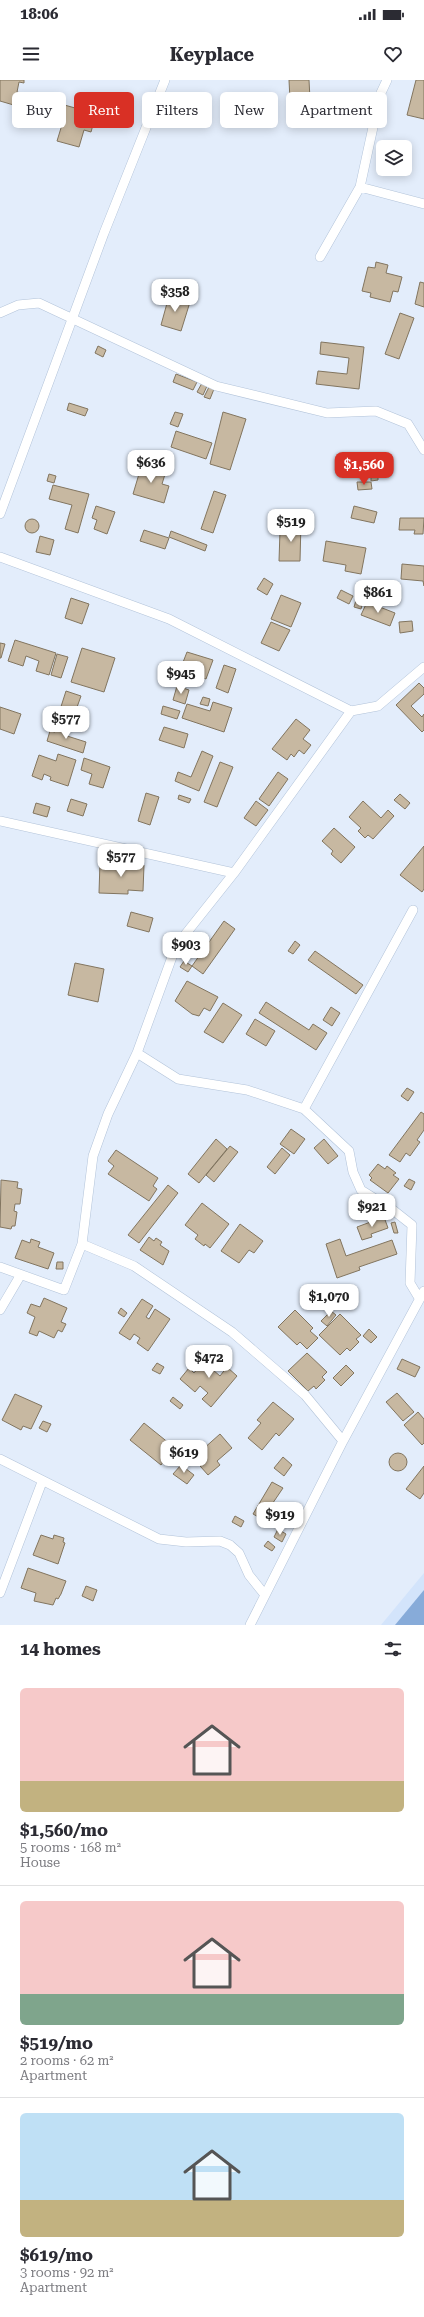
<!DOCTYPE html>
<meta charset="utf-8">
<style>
body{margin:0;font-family:"Roboto Serif",serif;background:#f7f7f7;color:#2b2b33;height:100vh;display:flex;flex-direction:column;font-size:15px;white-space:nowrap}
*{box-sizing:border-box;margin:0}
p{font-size:13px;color:#7c7c81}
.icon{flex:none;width:22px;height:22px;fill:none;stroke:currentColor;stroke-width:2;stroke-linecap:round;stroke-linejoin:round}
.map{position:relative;height:1545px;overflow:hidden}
.side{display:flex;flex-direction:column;background:#fff;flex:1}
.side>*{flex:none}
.guide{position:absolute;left:12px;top:12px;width:400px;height:36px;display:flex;gap:8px}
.controls{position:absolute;left:376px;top:60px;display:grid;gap:8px}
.controls a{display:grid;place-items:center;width:36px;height:36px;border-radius:6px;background:#fff;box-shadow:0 2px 10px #0003;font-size:20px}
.price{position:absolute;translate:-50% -34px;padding:0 9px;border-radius:8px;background:#fff;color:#222;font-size:13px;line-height:26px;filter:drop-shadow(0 1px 2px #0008)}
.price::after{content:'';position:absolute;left:50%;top:24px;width:12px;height:9px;margin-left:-6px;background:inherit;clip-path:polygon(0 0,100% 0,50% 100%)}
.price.active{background:#d93025;color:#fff}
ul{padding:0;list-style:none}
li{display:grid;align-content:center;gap:8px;height:212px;padding:0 20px}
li+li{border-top:1px solid #e1e1e2}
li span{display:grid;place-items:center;height:124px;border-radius:6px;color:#555}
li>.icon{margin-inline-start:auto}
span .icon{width:72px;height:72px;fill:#fffc;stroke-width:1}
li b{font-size:17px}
h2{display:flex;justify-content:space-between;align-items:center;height:48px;padding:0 20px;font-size:17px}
.pill{padding:0 14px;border-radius:6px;background:#fff;box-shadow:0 2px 10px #0003;font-size:14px;line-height:36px}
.pill.active{background:#d93025;color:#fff}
.status{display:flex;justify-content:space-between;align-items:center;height:28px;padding:0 20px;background:#fff;direction:ltr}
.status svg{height:11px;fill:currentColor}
header{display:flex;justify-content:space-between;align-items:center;height:52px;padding:0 20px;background:#fff;font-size:18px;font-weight:700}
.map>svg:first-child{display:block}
</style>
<div class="status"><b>18:06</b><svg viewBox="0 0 49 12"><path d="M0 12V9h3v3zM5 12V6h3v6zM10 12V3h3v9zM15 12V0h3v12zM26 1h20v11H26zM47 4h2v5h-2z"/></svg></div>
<header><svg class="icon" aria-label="menu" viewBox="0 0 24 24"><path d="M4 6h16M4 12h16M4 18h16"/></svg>Keyplace<svg class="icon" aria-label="heart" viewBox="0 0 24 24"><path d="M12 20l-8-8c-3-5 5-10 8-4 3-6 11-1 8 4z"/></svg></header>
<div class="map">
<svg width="424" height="1545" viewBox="0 0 424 1545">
<rect width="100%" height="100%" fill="#e3edfb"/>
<path fill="#d3e4fb" d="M424,1493V1545H381Z"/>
<path fill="#87abd9" d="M424,1510V1545H395Z"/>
<path fill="#c7b8a1" stroke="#82755f" d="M0,0H24V3L19,2L17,12L21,13L17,26L0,21Z
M289,0H309L310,19L290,20Z
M416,0H424V39L407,35Z
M61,24L96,34L91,52L84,50L79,67L57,61L65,35L58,34Z
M376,182L388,185L386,193L402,197L398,212L393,211L390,222L370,217L371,213L362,211L368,187L375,188Z
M420,202L424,203V227L415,224Z
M169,216L190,222L181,251L161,245Z
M400,233L414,238L399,279L385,274Z
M321,262L364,267L359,309L316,304L318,291L347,294L349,278L320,274Z
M98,266L106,270L103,277L95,273Z
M176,294L197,302L193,310L173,302Z
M202,303L207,306L203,315L197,312Z
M209,307L214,309L210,319L204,317Z
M69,323L88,329L85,336L67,330Z
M175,332L183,334L178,347L170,344Z
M223,332L246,339L230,390L210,384Z
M176,351L212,363L206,379L171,367Z
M142,384L166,391L162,404L169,406L164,423L133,414Z
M371,393H378V400L371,401Z
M49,394L56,396L54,403L47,401Z
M357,402H371L372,409L358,410Z
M53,405L89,414L78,453L65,449L72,425L49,419Z
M214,411L226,415L213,453L201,449Z
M96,426L115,432L107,454L94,449L97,440L92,438Z
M354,426L377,432L374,443L351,438Z
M400,438H424L423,454H414L415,450H399Z
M25 446a7 7 0 1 1 14 0a7 7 0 1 1-14 0Z
M287,442H301L300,481H279L280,451H286Z
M144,450L169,458L165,469L140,461Z
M171,451L207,465L205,471L169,457Z
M40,456L54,460L50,475L36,472Z
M326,461L366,468L361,494L345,491L346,485L323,481Z
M402,484L424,486V506L423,501L401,499Z
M264,498L273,504L267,515L257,509Z
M341,510L353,516L349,524L337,518Z
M281,515L301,523L291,547L271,539Z
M357,517L364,518L361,529L354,527Z
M71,518L89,524L82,544L65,538Z
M367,522L395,533L390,546L361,535Z
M412,541L413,551L400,553L399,542Z
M271,542L290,550L279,571L261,563Z
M15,560L56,573L49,595L36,591L39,581L26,576L23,586L8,581Z
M0,563L5,564L1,578H0Z
M82,568L115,578L104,612L71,602Z
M187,572L213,580L206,599L180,590Z
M57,574L68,577L61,598L51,595Z
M224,585L236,589L228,613L216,608Z
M419,603L424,608V614L411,626L422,637L424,634V650L422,652L396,625Z
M177,606L189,610L185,624L173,620Z
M66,611L81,616L72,641L58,636Z
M203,617L210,619L208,626L200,624Z
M213,622L232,628L224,652L182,638L187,624L210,631Z
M163,626L180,631L177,639L161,634Z
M0,627L21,634L14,654L0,649Z
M296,639L310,650L303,659L311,665L304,674L299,670L294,677L291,674L287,680L272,669Z
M58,644L67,647L64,655L86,662L83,673L47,661L50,651L55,652Z
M164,647L188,654L184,668L159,660Z
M202,671L213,676L199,711L175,701L178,692L191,697Z
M58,674L76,680L68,706L50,700L51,697L44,694L42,700L32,696L39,675L56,681Z
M84,678L110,687L103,708L89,704L92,694L81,690Z
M220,682L233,687L217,727L204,722Z
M278,692L288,699L269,726L259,719Z
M146,713L159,717L150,745L138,741Z
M400,714L410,723L405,729L394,720Z
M179,715L191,719L189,723L178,719Z
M71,719L87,724L83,736L67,731Z
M256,721L268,730L256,746L244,738Z
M363,721L381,738L388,730L394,736L373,759L368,755L365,758L358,751L361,748L349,737Z
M36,723L50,727L47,737L33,733Z
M334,748L355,767L341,783L331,774L333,771L322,761Z
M424,766V809L422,812L400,795Z
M100,782L144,785L143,811L128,810V814L99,813Z
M131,832L153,838L149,852L127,846Z
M224,841L235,849L203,894L192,886Z
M295,861L300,865L293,874L288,871Z
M315,871L363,905L356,914L308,880Z
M184,881L192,886L188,892L180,887Z
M75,883L104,889L98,922L68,915Z
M187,901L218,917L210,931L204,928L199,936L192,934L175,921Z
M266,922L309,950L313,944L327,953L316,970L259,933Z
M223,923L242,935L223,963L204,952Z
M331,927L340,933L332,946L323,940Z
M255,939L275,951L266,966L246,954Z
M407,1008L414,1012L408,1021L401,1016Z
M421,1032L424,1034V1050L417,1060L420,1062L410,1076L406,1073L400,1082L389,1075Z
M291,1049L305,1059L294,1074L280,1064Z
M216,1059L227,1069L199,1103L188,1094Z
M324,1059L338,1076L328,1084L314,1068Z
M230,1066L238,1072L214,1102L206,1095Z
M282,1068L290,1075L275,1094L267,1087Z
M116,1070L158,1098L153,1106L157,1109L149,1121L108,1094L114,1086L108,1081Z
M378,1084L385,1089L387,1086L396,1093L393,1095L399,1099L388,1113L370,1100L372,1098L369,1095Z
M409,1099L415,1102L411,1110L404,1106Z
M1,1100L18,1102L17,1108L22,1109L20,1124H15L14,1131L17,1132L15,1146H12L11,1149L0,1147Z
M168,1105L178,1113L139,1163L128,1155Z
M202,1123L229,1144L210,1168L205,1164L204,1166L195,1159L198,1155L185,1145Z
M384,1137L388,1148L371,1154L372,1157L362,1160L357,1147Z
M395,1142L398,1153H394L391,1143Z
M240,1144L263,1161L254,1173L249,1170L239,1183L221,1171Z
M149,1157L154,1161L156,1158L162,1162L160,1165L169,1171L163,1185L140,1170Z
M31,1159L40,1162L38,1167L54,1173L48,1189L15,1178L22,1160L30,1163Z
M340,1159L346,1176L392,1160L397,1174L359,1187L360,1190L337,1198L326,1164Z
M57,1182H63V1189H56Z
M44,1218L67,1228L61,1242L66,1244L62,1252L58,1250L54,1258L39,1251L37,1256L29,1253L35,1237L27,1233L31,1224L40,1227Z
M142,1219L153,1226L146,1237L149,1239L155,1229L170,1239L148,1271L137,1263L140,1258L134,1254L130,1260L119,1253Z
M121,1228L127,1233L124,1237L118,1233Z
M295,1230L313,1248L310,1251L318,1258L307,1269L300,1262L297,1265L278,1247Z
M331,1231L336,1235L327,1246L321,1241Z
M340,1234L361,1255L356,1259L359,1262L350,1271L347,1268L340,1275L319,1255Z
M369,1249L377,1257L371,1263L363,1256Z
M211,1272L221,1281L213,1290L220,1296L227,1287L237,1296L211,1327L202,1319L208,1313L200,1306L195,1312L180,1299L189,1288L194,1293Z
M307,1273L327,1292L322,1297L325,1300L316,1309L314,1306L308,1311L288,1291Z
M402,1279L420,1287L415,1297L397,1289Z
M157,1283L164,1287L160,1294L152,1290Z
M346,1285L354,1293L341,1306L333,1298Z
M397,1313L414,1332L403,1341L386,1322Z
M15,1314L42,1326L31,1349L23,1346L21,1350L2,1340Z
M173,1317L183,1325L180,1329L170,1321Z
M273,1322L294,1339L279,1356L276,1353L262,1370L248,1358L261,1343L257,1340Z
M418,1332L424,1339V1363L422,1365L404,1345Z
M43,1341L51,1344L47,1352L39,1348Z
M144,1343L175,1368L161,1385L130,1360Z
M220,1354L232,1368L217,1381L220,1385L208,1395L193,1378Z
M389 1382a9 9 0 1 1 18 0a9 9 0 1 1-18 0Z
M283,1377L292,1385L284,1396L274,1388Z
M181,1385L194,1395L187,1404L173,1394Z
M424,1386V1413L420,1419L406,1409Z
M272,1402L283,1408L262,1439L253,1434Z
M235,1436L244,1441L241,1447L232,1442Z
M278,1449L286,1454L282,1462L274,1457Z
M41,1455L53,1459L54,1455L64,1458L63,1462L65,1463L58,1484L33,1475Z
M268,1461L275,1467L272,1471L264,1466Z
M28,1488L66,1501L61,1514L58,1519L56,1518L53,1525L34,1521L36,1513L21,1508Z
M86,1506L97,1510L93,1521L82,1516Z"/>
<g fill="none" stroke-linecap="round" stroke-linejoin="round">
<g stroke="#b2c3d9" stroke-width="10">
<path id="minor" d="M360,107L424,124
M320,177L360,107L380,15L387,0
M0,233L18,225L39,223L216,306L327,333L376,331L408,344L424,370
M0,434L104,153L165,0
M0,477L169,539L351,631
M0,741L234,793
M137,973L178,999L247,1010L304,1029L349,1071L353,1092L361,1110L393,1130L412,1145L410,1203L419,1218
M304,1029L413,830
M82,1164L134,1186L232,1252L305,1315L343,1361
M0,1187L64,1210L82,1164L93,1076L108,1034L137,973L176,866L234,793L351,631L378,626L424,587
M0,1230L20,1196
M0,1379L159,1459L186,1462L220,1461L230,1465L239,1473L249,1495L265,1515
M0,1513L42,1402
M250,1545L343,1361L424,1211"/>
</g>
<use href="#minor" stroke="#fff" stroke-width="9"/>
</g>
</svg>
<div class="controls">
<a><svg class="icon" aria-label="layers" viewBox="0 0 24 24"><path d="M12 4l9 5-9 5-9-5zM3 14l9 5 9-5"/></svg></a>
</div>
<b class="price" style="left:175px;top:233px">$358</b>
<b class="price" style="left:151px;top:404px">$636</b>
<b class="price active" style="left:364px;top:406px">$1,560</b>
<b class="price" style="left:291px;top:463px">$519</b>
<b class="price" style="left:378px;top:534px">$861</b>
<b class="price" style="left:181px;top:615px">$945</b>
<b class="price" style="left:66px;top:660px">$577</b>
<b class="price" style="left:121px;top:798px">$577</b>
<b class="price" style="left:186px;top:886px">$903</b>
<b class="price" style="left:372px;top:1148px">$921</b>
<b class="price" style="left:329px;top:1238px">$1,070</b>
<b class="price" style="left:209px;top:1299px">$472</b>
<b class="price" style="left:184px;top:1394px">$619</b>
<b class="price" style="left:280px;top:1456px">$919</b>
<div class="guide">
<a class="pill">Buy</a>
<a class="pill active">Rent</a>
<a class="pill">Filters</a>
<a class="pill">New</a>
<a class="pill">Apartment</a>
</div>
</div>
<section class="side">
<h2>14 homes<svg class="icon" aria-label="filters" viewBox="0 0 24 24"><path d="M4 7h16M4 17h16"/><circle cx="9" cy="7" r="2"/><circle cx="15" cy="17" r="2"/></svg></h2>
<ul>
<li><span style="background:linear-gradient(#f6c9c9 75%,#c2b280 0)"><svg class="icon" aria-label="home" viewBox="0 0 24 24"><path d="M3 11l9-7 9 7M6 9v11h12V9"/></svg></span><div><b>$1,560/mo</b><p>5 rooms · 168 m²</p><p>House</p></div></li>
<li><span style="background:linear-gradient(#f6c9c9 75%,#7fa58c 0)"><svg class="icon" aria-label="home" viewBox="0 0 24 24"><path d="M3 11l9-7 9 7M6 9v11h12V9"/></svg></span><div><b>$519/mo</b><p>2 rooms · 62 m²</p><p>Apartment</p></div></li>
<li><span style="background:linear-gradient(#bfe0f5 70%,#c2b280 0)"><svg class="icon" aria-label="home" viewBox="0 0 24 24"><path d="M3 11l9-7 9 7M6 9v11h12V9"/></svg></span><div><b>$619/mo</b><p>3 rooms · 92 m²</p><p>Apartment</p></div></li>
</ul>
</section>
